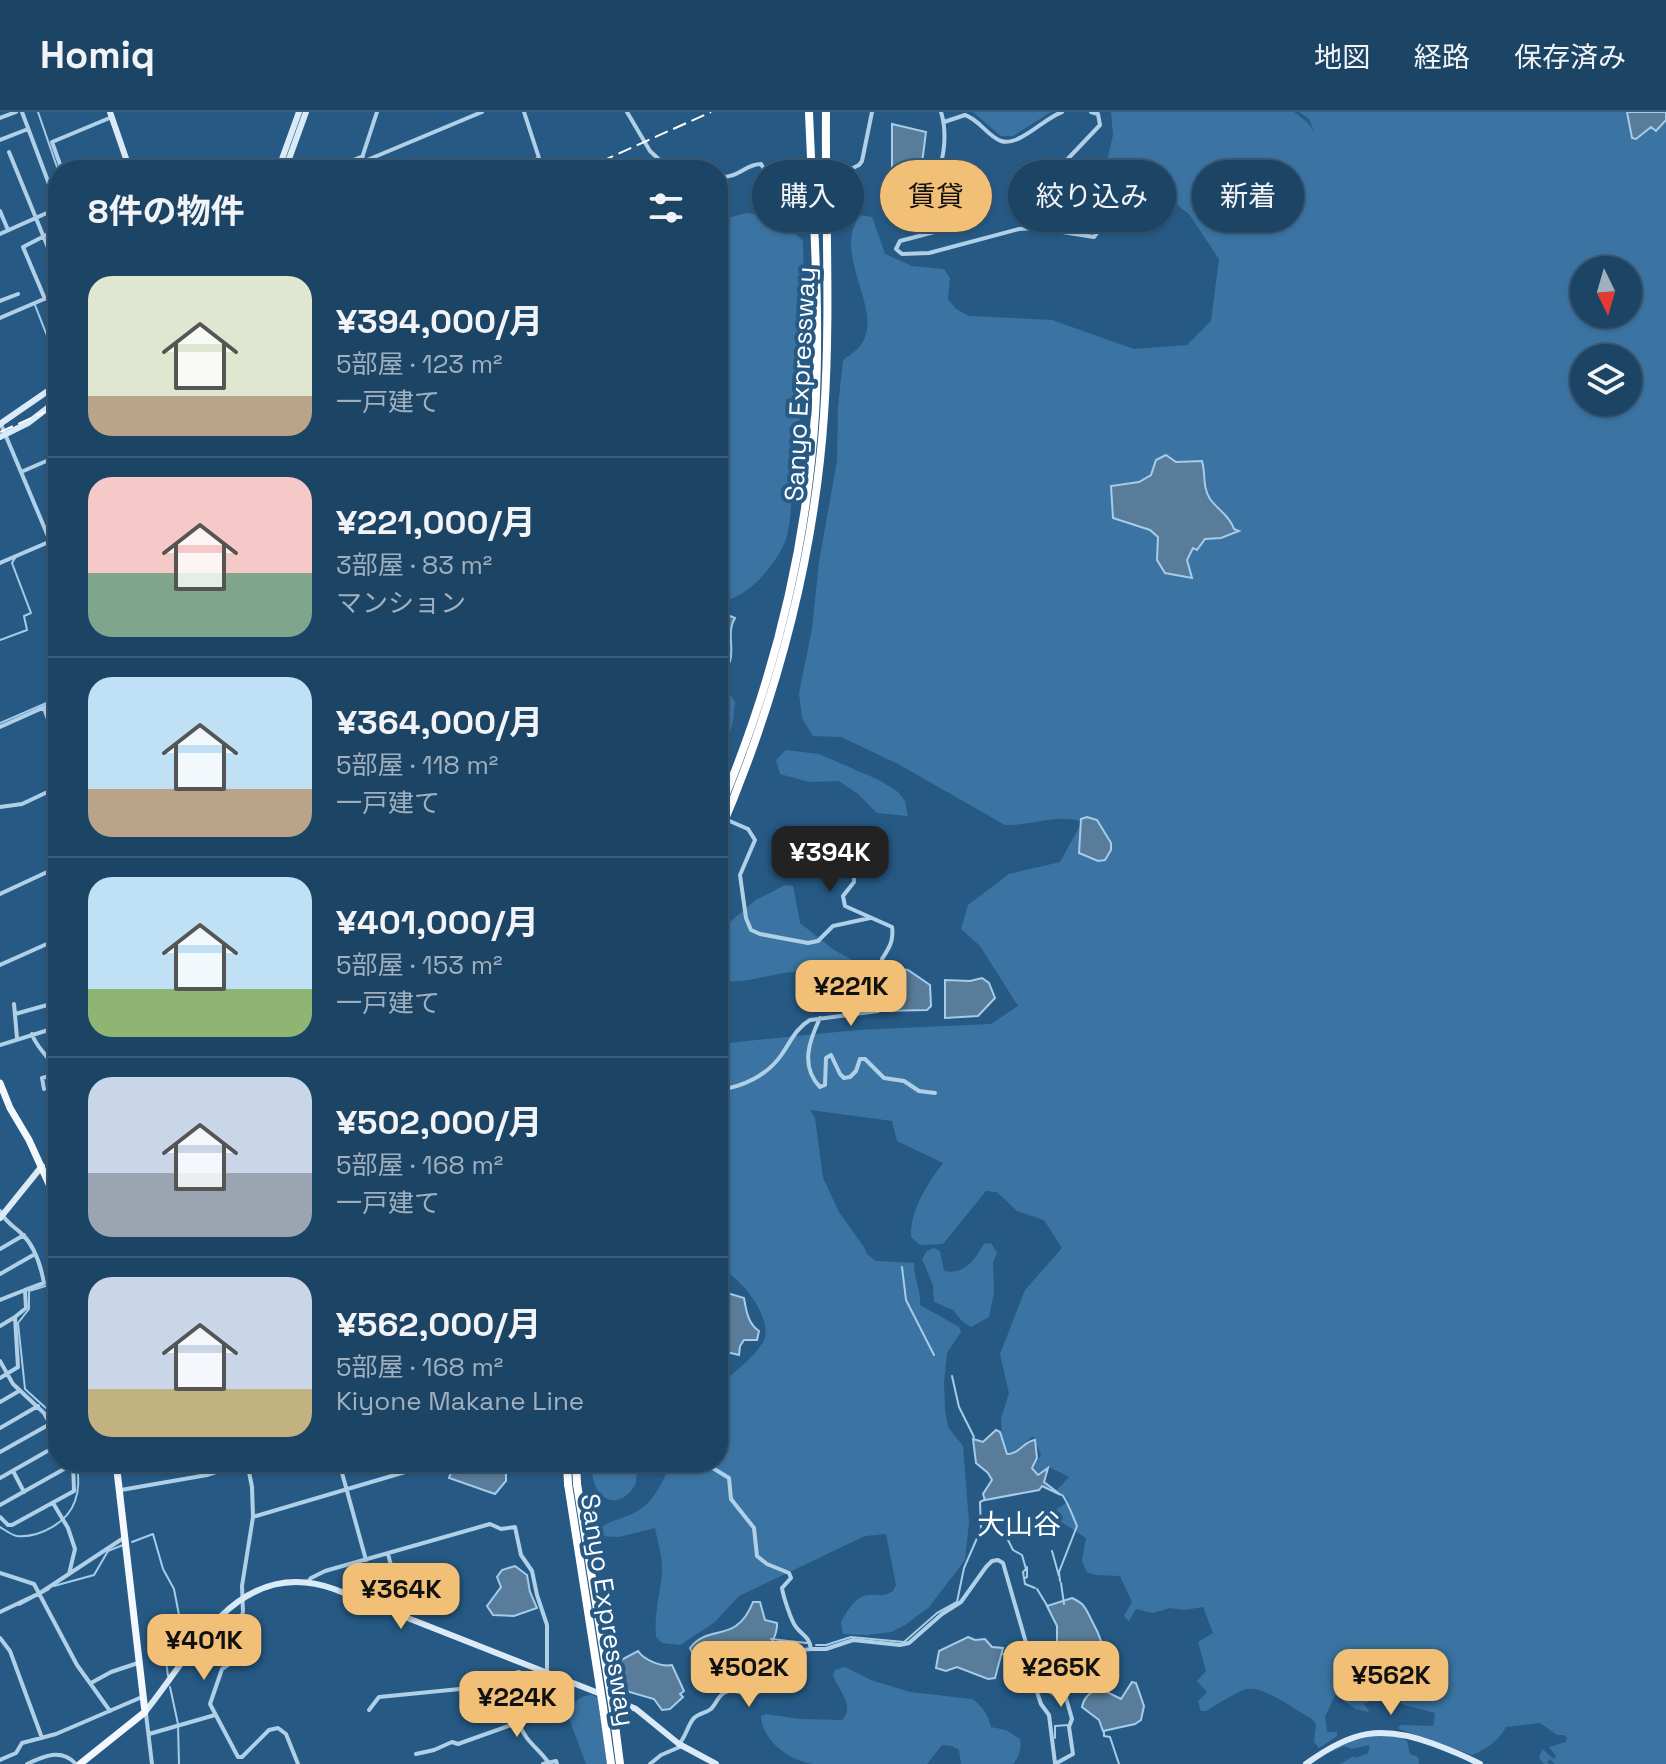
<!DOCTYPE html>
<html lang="ja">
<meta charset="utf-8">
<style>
body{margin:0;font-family:"Space Grotesk","Noto Sans JP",sans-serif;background:#294e6d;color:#f1f3f6;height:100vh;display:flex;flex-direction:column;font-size:30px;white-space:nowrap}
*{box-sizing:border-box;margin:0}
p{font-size:26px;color:#a0b0bf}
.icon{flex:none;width:44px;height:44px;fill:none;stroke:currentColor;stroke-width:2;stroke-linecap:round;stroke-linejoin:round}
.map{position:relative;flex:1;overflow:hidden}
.drawer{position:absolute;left:48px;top:48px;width:680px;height:1312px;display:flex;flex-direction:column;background:#1c4464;border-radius:32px;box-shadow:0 2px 6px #0004,0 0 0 2px #3a5c78}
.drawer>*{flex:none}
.guide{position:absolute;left:752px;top:48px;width:760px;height:72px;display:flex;gap:16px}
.needle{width:52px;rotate:175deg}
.controls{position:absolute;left:1570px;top:144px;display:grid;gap:16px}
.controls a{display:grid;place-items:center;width:72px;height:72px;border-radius:50%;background:#1c4464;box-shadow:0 2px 6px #0004,0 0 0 2px #3a5c78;font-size:40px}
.price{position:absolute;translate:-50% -68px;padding:0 18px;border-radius:16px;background:#f1bf75;color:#111;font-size:26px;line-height:52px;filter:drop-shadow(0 2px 4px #0008)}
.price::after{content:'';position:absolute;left:50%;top:48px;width:24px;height:18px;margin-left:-12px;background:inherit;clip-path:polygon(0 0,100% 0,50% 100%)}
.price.on{background:#222;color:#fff}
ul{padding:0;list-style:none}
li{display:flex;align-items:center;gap:24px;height:200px;padding:0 40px}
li+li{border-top:2px solid #3a5c78}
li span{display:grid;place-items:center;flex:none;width:224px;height:160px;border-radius:24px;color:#555}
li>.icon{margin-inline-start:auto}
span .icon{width:96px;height:96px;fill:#fffc;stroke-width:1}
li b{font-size:34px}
h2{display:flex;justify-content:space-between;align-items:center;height:96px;padding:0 40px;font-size:34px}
.chip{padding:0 28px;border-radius:36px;background:#1c4464;box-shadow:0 2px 6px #0004,0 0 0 2px #3a5c78;font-size:28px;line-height:72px}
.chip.on{background:#f1bf75;color:#111}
header{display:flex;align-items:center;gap:48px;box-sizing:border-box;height:112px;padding:0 40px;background:#1c4464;border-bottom:2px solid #3a5c78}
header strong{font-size:38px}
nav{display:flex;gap:44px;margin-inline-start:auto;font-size:28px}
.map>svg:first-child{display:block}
</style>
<header>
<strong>Homiq</strong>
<nav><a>地図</a><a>経路</a><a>保存済み</a></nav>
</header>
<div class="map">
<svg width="1666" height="1652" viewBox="0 0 1666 1652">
<rect width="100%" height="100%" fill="#265a85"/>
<path fill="#3b74a2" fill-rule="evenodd" d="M973,0H1051L1013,24H1001Z
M1111,0H1294L1308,11L1314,20L1309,7L1299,0H1666V1652H1555L1550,1647L1547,1650L1549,1652H1544L1539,1646L1542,1637L1554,1647L1556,1644L1549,1635L1566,1630L1567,1626L1564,1623H1557L1540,1611L1506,1615C1497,1630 1488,1636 1472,1643L1399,1617L1398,1615L1401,1613L1433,1614L1435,1601L1401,1592L1399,1580L1389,1577L1399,1556L1390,1549L1379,1559L1374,1567L1388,1582L1384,1585L1370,1578L1366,1581L1370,1586L1369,1590L1364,1592L1369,1598L1368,1600L1356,1597L1335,1583L1325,1605L1327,1620H1337V1624L1319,1636L1314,1630L1316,1613L1312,1607C1296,1598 1264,1574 1247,1577C1240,1578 1214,1594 1206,1599H1201L1198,1589L1207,1580L1197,1569L1206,1559L1198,1530L1213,1521L1203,1495L1184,1498L1170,1496L1153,1501L1136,1497L1129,1509L1124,1504L1132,1490L1120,1464L1096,1463L1087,1460L1082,1449L1086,1426L1055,1406L1057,1397L1069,1389L1057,1378L1069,1365L1049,1355L1039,1362L1034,1355L1041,1343L1033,1324L1014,1340H1008L1002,1325L1001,1307L1009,1281L1000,1242L1025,1178L1062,1136L1044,1108L1017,1099L997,1080L986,1079L943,1132L920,1133L911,1125C910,1099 927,1072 943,1051L897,1029L892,1009L810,998L815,1006L823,1066L839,1100L864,1135L867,1142L876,1149L914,1151C914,1167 921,1178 920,1193L959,1215L961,1220L947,1241L944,1270L945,1298L948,1315L963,1334L969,1410L965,1448L929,1495L905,1513L891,1520L867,1523L843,1522L841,1510C847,1500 855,1484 868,1483C881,1482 880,1486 893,1479L896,1473L886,1422L865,1424L739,1484L715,1510L680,1533L662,1531L656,1525C654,1502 660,1482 662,1461C663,1445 658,1431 655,1416L619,1425L601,1424L599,1418C608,1408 623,1407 634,1401C655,1391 662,1369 672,1350H718V1274C733,1261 753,1247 763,1230C776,1208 738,1161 718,1156V932L857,918L991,912L1018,894L980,834L961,817L968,793L1009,762L1060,750L1082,710C1058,701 1032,714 1005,713L898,652L841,625L813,624L802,606L799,581L812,517L819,450L837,349L838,295L843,248C850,243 858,238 862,231C884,197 831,143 860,103L872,105L885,142L912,154L944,157L950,166L948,187L956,197L969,204L1052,208L1134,237L1187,233L1211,209L1219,147L1189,102L1175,91L1158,93L1140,101L1117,93L1109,86L1103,67L1113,23ZM1584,158H1628V202H1584ZM1584,246H1628V290H1584Z
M746,101L777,105L803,129C805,210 804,292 793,372C791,390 791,410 786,427C779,449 743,494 718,487V115L724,107Z
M718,572L723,573L735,590L733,609L727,633L718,630Z
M786,638L819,642L879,668L898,680L905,689L908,704L877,701L858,682L839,669L809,670L780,662L776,648Z
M785,773L793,774L800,811L834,838L865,855L868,874C845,869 822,862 799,860C772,859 744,875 718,867V820L756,788Z
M991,1131L997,1141L993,1151L994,1180L989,1205L971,1215L962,1209L953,1198L934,1190L933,1173L922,1147L926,1140L933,1136L940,1139L944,1159C965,1163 974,1148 984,1132Z
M590,1350H636C636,1356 637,1364 636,1370C631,1385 612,1396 600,1381C593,1374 592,1360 590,1350Z
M845,1555L871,1568L910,1580L972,1587C983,1594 988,1603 991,1615L1006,1618L1020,1627C1022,1636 1019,1645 1013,1652H961L959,1638L952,1634L942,1633L927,1652C892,1652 847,1652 813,1652C790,1649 762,1629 761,1604L766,1602L800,1607L842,1608C856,1593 838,1579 833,1563L835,1558Z
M592,1583L598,1586L607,1652H586L569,1606C569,1593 579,1583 592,1583Z
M1376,1623L1399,1625L1407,1629L1410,1642L1418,1645L1419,1652H1340L1354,1644L1356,1646L1368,1641L1370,1633L1352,1637L1344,1634L1325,1643L1349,1629Z"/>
<path fill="#587c99" stroke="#a5cce8" stroke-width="2" d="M1627,0H1666V8L1656,19L1651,15L1636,27L1632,26Z
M892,12L926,20L921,59L892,58Z
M1166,343L1176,350L1202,349C1206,363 1202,374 1210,387C1218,398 1229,403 1234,417L1239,419L1221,426L1205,427L1197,438L1193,436L1187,448L1192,466L1165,461L1157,448L1158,425L1150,418L1113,406L1111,374L1139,370L1151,363L1156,348Z
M718,499L735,506C723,524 743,550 718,562Z
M1087,705L1097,708L1111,731V738L1105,748L1098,749L1079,741L1081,707Z
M901,857L908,858L930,873L931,894L927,898L883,899L887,859Z
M982,866L989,871L995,886L978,904L945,906V868L970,869Z
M719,1164L727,1181L744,1186C746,1198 748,1212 759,1219L757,1228H744L740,1234L739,1243L718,1238Z
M996,1318L1000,1320L1007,1342C1020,1342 1025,1328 1035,1328L1037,1346L1032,1356L1038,1363L1048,1356L1044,1370L1061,1383L1042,1374L1039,1378L985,1388L983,1382L992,1368L988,1361L976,1351L973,1327L983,1330Z
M461,1350H500L506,1356V1369L495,1382L449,1366L453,1355Z
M515,1454L527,1463L530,1480L537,1496L514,1504L493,1503L487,1494L501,1475L497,1465L502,1458Z
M1072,1486C1086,1492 1086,1498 1093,1511C1101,1526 1105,1536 1102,1555L1067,1558L1057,1556V1514L1047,1494Z
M753,1490H760L765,1508L777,1511C778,1535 753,1544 750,1565L723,1564L719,1566L715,1576H709L690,1536C709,1511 736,1533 753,1490Z
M968,1525L975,1528L985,1527L992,1535L1003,1536L995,1566L988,1567L957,1555L946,1559L936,1556L939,1539Z
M638,1539C644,1548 661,1555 672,1553L684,1579L680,1582L683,1585L670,1597L662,1598L654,1587L626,1579L621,1548Z
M1132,1570L1136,1571L1144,1594L1141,1608L1135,1612L1103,1619L1099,1608L1082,1595C1084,1585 1091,1579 1101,1577L1121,1587Z"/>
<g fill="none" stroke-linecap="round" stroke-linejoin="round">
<path stroke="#a5cce8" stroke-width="2" d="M38,0L58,58
M337,58L362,48
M35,193L58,252
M0,528L27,518L24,504L31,501L12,451L15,446
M0,611L58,586
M902,1155L906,1188L934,1243
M49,1173L29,1179V1197L18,1211L25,1277L48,1298L58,1318
M952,1264L959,1295L974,1325
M1013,1409L1007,1426L1013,1438L1022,1443L1026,1457L1023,1460L1025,1472L1035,1476
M0,1415C5,1418 11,1423 17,1424C40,1426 68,1410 75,1389C80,1376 78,1363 77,1350
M132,1430L153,1422L163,1457L174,1477L179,1503L176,1520L165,1540L168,1564
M1052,1439L1059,1464
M1025,1466L1027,1465V1455
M1060,1469L1059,1460L1077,1414C1074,1407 1066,1386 1062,1383
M1061,1471L1064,1492
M54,1474L94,1463L108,1439L123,1433
M1037,1477L1048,1495
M19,1493L49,1477
M771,1527L807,1531
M816,1533H826L851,1525L904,1530L937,1501L957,1490L964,1456L981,1417L980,1390L984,1388
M1003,1542L1008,1544L1023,1562L1028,1563
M1047,1550L1057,1547
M1035,1562L1043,1577L1065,1589
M170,1575L178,1612L179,1652
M1104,1619V1624L1110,1625L1119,1652
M1055,1626V1614L1069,1613"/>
<path stroke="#b0d0e8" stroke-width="4" d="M22,0L58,96
M627,0L650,39L666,54V58
M941,0C947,19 946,55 930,70C922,78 911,81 902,88V92L908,97L932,95L944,98L949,105V113L942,118L900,129L896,137L902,142L929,141L1019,117L1037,116L1094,125L1101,116L1099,114L1069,97L1055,72L1061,54L1100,13L1098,2L1091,0
M0,6L16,0
M944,10L965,3C980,8 987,24 1001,29C1019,35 1044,6 1062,0
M0,28L28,17
M9,40L58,160
M360,51L482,0
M62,58L52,30L112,5
M330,58L363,44
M358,58L377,0
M518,58L539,46L524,0
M593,58C616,48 638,53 661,58
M718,65C741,66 744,52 761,52C770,64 765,79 771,91L776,93L808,79
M833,66L859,53L862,49L872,0
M0,99L8,118
M0,122L58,96
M45,187L23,135L58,117
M0,189L18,182
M0,206L58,181
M46,299L51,301L58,298
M0,310L58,448
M21,360L58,344
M0,451L58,426
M44,596L58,635
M0,615L58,589
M0,695L22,692L58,675
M748,717L755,728L740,763L746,806L751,818L760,822L808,831L818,829L833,814L870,806
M0,782L58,755
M0,853L58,827
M14,892L17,926
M15,902L58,890
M820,906C809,929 800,954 820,975L825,973L826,946L831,943L840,962L844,966L850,965L856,959L860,947H865L884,966L904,969L919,979L935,981
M32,922C37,938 52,945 55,962
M0,933L58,915
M46,943L58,940
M44,977L42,966L58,962
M718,978C743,975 768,963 782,942C791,929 796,916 810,908L878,899L884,858L882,847C889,836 894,829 892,815L845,794L843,784L854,770V748L858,738
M58,996L48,998L52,1011L58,1010
M0,1099C5,1110 15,1115 23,1123C35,1135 41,1155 44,1171L25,1178L26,1196L15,1205L18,1255L0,1266
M0,1137L24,1123
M0,1162L35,1142
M0,1188L25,1178
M0,1214L15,1205
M0,1249L13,1272L44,1301L58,1327
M0,1290L19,1279
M0,1316L38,1294
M0,1340L50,1312
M247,1350L252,1375L253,1405L242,1474L243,1500L232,1529L234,1549L222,1557L210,1592L238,1645H242L269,1618L278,1616L286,1622L298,1652
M339,1350L366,1448
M703,1350L729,1366L731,1387L754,1416L757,1444L767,1452L789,1461L791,1466L782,1476C783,1483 791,1509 796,1515C803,1524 809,1524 811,1537H826L853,1528L900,1533L909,1531L942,1502L961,1490L986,1455L992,1449L998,1448L1003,1451L1031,1548L1041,1547L1051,1562L1069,1569L1066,1586L1072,1607L1069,1615L1073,1642L1055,1652
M13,1359L24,1380
M0,1366L58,1333
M121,1378L207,1363L235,1354L247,1356
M53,1391L68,1416L75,1437L69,1462
M0,1393L73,1352
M0,1405L8,1413H12L74,1379L73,1350
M253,1405L439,1350
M388,1442L405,1505
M0,1461L34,1472L77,1553L110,1599
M308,1470L311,1466L325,1459L490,1412L501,1417L515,1415L521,1443L532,1459L537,1483L547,1513V1561
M0,1500L40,1481L125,1425
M0,1526L10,1539L42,1626
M1031,1548L1032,1565L1041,1592L1049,1603L1055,1651
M91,1571L111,1560L138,1551
M369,1598L379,1585L460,1577L470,1579L479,1570L519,1560L541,1570
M146,1602L152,1652
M519,1611C525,1629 537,1635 548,1650
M149,1622L215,1603
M679,1632C686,1625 688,1612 694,1606C699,1601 706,1601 711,1597C717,1591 718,1582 728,1579C738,1576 747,1587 757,1581C766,1576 765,1567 769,1560C776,1546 797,1538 811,1537
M416,1642L434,1638L452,1630L458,1632L547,1600L550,1594L542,1577L538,1558
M0,1648L16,1641L22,1631L56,1622L142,1585
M27,1652C44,1644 61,1636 76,1652
M543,1652L556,1649L557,1652
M650,1652L661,1643L682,1634"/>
<path stroke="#daeaf7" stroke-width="6" d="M110,0L130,58
M278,58L299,0
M285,58L306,0
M0,312L58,272
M0,325L28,311L58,288
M0,1106L42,1054
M611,1586L636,1597L679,1632L716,1652
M145,1600C195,1538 239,1443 334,1477L601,1582
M1306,1652C1351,1619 1381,1612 1434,1632C1450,1638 1465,1644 1480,1652"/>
<path stroke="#f3f8fe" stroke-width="7" d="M0,971L10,996L29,1028L58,1092
M80,1652L145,1600L116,1350"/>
<path stroke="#fff" stroke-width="8" d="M718,701C772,574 806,440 815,303C821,202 813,101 809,0
M718,724C776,589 814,450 824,303C831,202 825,101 826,0
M567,1350L568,1372
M576,1350L577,1372
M603,1595L611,1652
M613,1598L620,1652"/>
<path stroke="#fff" stroke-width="2" stroke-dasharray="14 6" stroke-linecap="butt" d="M582,58L711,0
M0,320L58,294"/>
<path stroke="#b0d0e8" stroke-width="4" d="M718,704L748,717"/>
<path stroke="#fff" stroke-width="8" d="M568,1372L603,1595
M577,1372L613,1598"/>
</g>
<g text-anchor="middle" stroke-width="8" stroke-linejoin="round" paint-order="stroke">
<g font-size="26" fill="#fff" stroke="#265a85">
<text transform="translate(800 272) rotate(-87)" y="9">Sanyo Expressway</text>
<text transform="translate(608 1498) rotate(81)" y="9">Sanyo Expressway</text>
</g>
<g font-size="28" fill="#fff" stroke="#265a85">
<text x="1019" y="1422">大山谷</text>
</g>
</g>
</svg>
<div class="controls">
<a><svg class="needle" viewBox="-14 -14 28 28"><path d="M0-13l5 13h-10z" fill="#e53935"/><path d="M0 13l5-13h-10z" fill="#a0b0bf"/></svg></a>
<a><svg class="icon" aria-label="layers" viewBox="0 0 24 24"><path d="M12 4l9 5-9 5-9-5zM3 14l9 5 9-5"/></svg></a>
</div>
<b class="price on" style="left:830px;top:782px">¥394K</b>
<b class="price" style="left:851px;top:916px">¥221K</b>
<b class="price" style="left:401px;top:1519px">¥364K</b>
<b class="price" style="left:204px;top:1570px">¥401K</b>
<b class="price" style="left:749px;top:1597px">¥502K</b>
<b class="price" style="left:1061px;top:1597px">¥265K</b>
<b class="price" style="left:1391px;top:1605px">¥562K</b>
<b class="price" style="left:517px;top:1627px">¥224K</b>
<div class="guide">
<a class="chip">購入</a>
<a class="chip on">賃貸</a>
<a class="chip">絞り込み</a>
<a class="chip">新着</a>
</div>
<section class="drawer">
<h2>8件の物件<svg class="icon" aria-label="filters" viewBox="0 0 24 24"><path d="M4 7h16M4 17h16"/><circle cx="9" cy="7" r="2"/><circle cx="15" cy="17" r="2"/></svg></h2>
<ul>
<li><span style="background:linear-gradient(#dfe7d0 75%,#b9a48a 0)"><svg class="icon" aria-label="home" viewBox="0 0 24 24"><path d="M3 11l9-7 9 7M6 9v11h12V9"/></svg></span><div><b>¥394,000/月</b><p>5部屋 · 123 m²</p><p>一戸建て</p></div></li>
<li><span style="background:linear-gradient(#f6c9c9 60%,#7fa58c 0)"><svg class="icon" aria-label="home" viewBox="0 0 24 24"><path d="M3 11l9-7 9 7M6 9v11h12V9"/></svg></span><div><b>¥221,000/月</b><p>3部屋 · 83 m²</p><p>マンション</p></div></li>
<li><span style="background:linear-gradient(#bfe0f5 70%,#b9a48a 0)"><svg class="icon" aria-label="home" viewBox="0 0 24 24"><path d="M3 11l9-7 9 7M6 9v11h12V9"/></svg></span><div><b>¥364,000/月</b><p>5部屋 · 118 m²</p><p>一戸建て</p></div></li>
<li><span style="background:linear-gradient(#bfe0f5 70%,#8fb573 0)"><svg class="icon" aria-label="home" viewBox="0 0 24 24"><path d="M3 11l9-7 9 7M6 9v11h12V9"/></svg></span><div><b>¥401,000/月</b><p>5部屋 · 153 m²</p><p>一戸建て</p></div></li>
<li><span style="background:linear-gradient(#c9d6e8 60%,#9aa5b1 0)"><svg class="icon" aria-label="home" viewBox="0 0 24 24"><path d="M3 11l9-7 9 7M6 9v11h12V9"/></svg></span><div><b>¥502,000/月</b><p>5部屋 · 168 m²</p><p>一戸建て</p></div></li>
<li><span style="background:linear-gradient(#c9d6e8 70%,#c2b280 0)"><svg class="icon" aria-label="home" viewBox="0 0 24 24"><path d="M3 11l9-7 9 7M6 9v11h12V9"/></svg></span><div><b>¥562,000/月</b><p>5部屋 · 168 m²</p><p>Kiyone Makane Line</p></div></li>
</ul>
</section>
</div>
